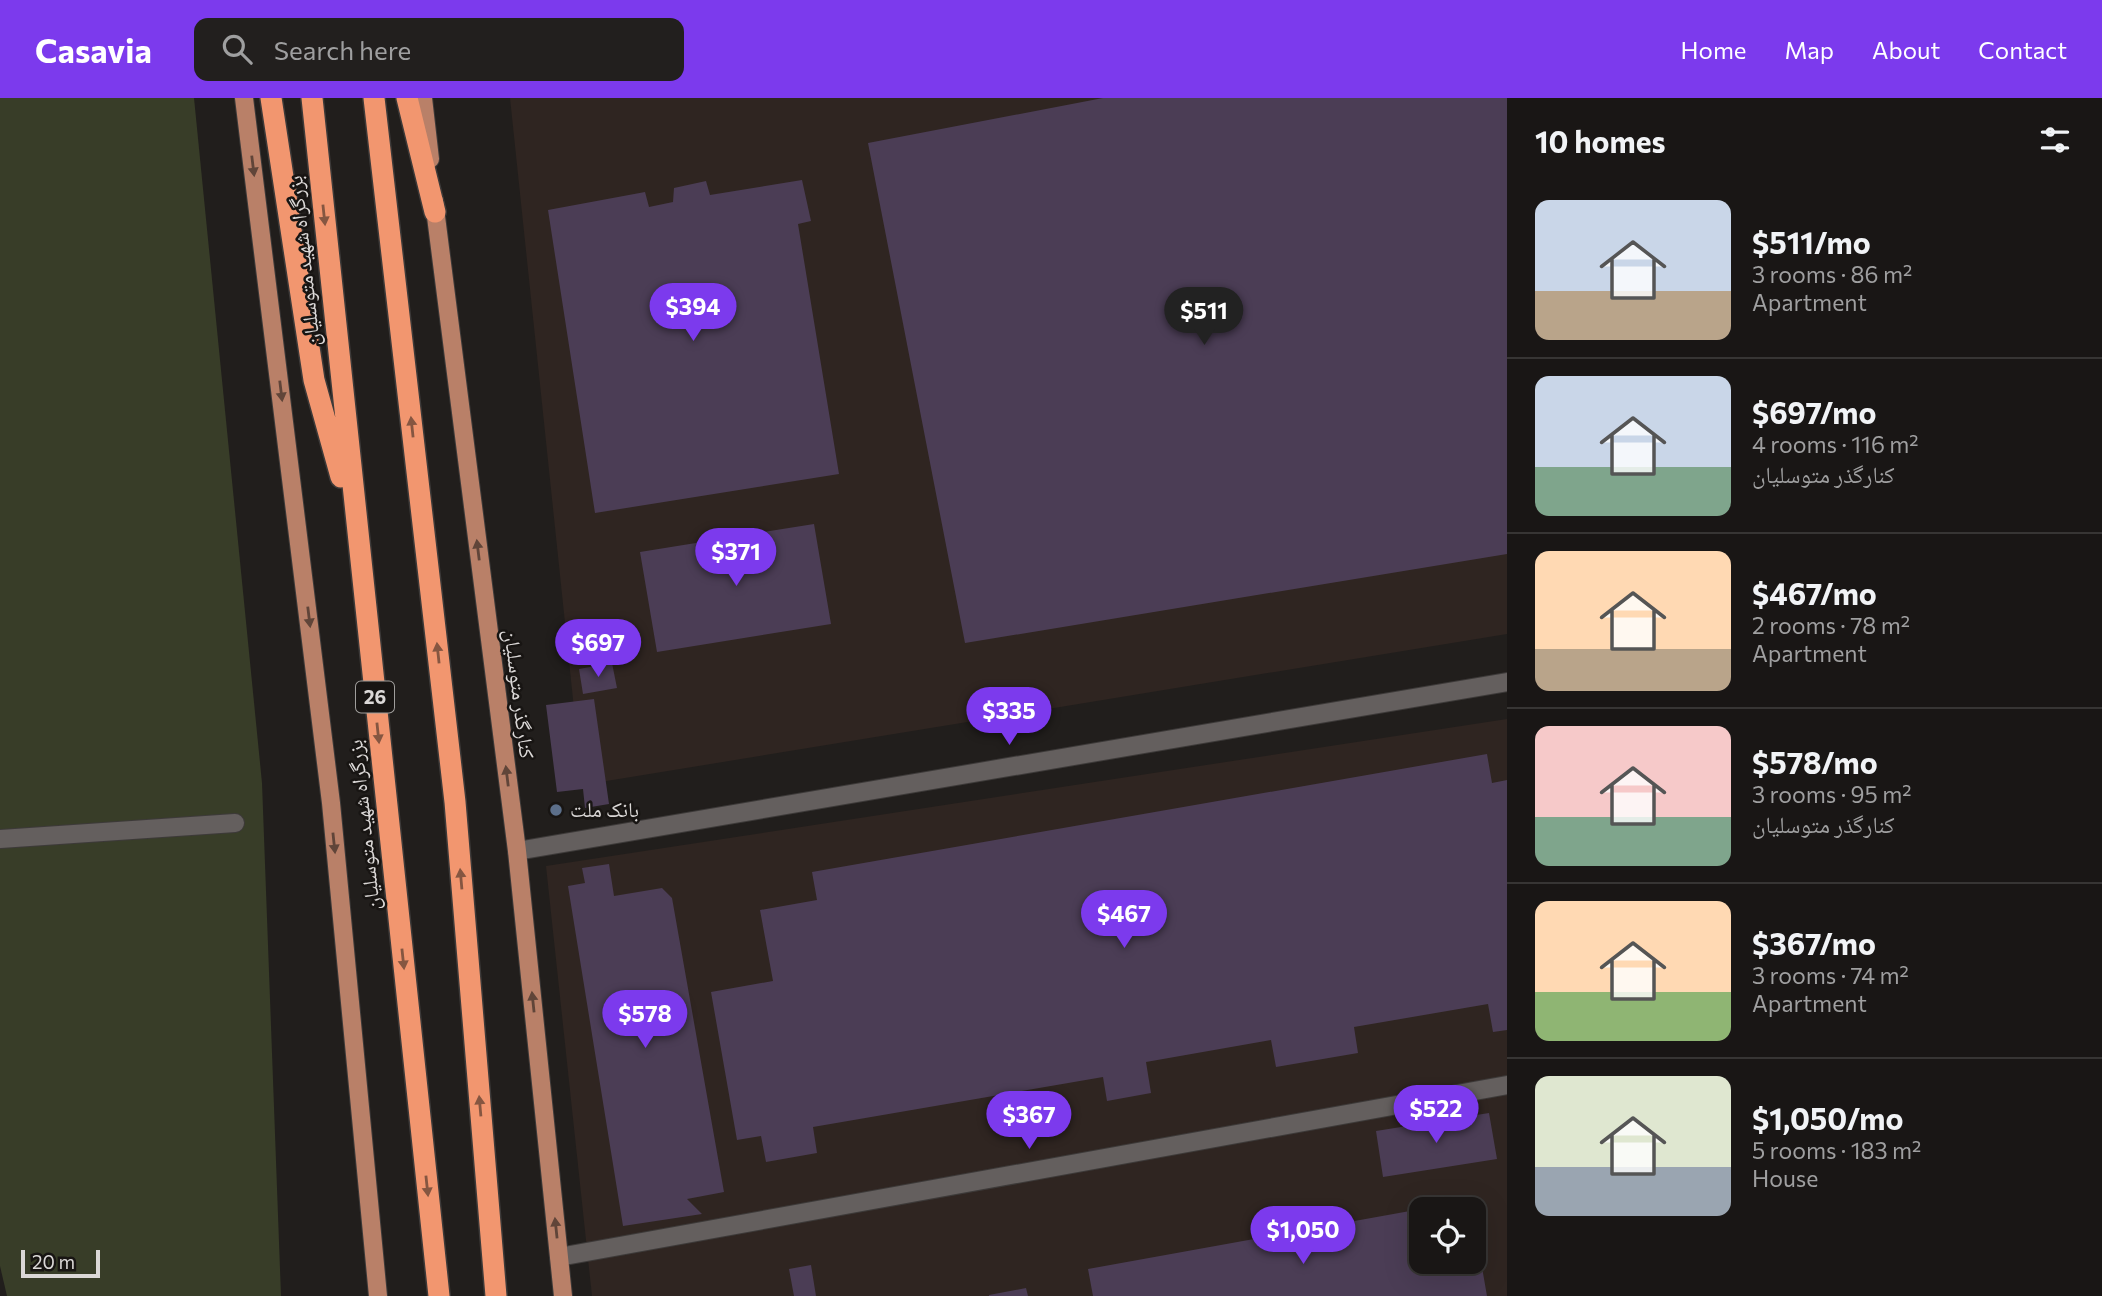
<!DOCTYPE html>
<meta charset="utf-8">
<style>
body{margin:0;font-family:Commissioner,"Noto Naskh Arabic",sans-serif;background:#221f1e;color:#f1f3f6;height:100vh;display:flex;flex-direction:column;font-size:26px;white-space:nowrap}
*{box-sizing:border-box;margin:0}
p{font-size:23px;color:#9f9fa0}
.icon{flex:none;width:38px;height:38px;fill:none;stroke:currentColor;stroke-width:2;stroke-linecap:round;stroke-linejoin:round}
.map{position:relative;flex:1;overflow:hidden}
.drawer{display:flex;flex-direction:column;background:#191615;width:595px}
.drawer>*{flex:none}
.tools{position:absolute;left:1409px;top:1099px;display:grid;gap:14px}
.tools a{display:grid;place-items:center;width:77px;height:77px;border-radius:14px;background:#191615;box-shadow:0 7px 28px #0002,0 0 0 2px #373534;font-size:35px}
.scale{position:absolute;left:21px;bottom:18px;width:79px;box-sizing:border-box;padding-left:7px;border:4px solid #dbd8d7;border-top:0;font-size:19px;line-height:24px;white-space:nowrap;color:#dbd8d7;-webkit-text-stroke:5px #181513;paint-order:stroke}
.price{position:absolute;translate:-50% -60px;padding:0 16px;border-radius:24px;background:#7c3aed;color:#fff;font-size:23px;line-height:46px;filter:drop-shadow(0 2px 4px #0008)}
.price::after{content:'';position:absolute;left:50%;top:42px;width:21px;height:16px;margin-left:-10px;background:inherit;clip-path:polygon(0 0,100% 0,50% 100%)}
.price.current{background:#222;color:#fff}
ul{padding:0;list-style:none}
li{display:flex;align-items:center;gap:21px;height:175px;padding:0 28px}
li+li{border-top:2px solid #373534}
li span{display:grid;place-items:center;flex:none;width:196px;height:140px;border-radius:14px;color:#555}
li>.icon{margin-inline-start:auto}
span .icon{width:84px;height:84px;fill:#fffc;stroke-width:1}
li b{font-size:30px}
h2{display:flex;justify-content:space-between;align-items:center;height:84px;padding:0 28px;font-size:30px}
header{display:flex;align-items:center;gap:42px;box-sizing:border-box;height:98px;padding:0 35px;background:#7c3aed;color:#fff}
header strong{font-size:33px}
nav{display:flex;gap:38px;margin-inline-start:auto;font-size:24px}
.search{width:490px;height:63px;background:#221f1e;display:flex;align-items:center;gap:18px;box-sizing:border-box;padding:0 24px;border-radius:14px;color:#9f9fa0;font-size:26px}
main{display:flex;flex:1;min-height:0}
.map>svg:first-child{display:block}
</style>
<header>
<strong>Casavia</strong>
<div class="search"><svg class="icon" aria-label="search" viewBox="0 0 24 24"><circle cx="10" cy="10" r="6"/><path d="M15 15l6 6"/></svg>Search here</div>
<nav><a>Home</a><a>Map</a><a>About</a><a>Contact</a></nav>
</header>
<main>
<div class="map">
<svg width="1507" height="1198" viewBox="0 0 1507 1198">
<rect width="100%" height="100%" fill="#211e1c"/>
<path fill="#2f2521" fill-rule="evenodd" d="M510,0H1507V536L582,687Z
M1507,621V1198H592L546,768ZM1421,1111H1474V1164H1421Z"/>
<path fill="#383d28" d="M0,0H194L262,685L281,1198H7L0,1168Z"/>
<path fill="#4b3d55" d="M1103,0H1507V456L965,545L868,45Z
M802,82L811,123L798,126L839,376L595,415L548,112L645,94L649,109L673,104L674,90L706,83L710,97Z
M814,426L831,526L657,554L640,454Z
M612,565L617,590L583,596L579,571Z
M594,601L609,706L585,710L583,691L557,694L546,607Z
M1487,656L1492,685L1507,682V932L1493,934L1488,906L1354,929L1358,955L1276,969L1271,942L1146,964L1151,995L1107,1003L1103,979L813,1029L817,1055L766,1064L761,1038L737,1042L711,894L773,883L760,812L817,802L812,774Z
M609,766L614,798L662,790L672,800L724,1094L687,1101L702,1116L623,1128L568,788L585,785L582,770Z
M1489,1015L1497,1061L1383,1079L1376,1033Z
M1470,1102L1472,1111H1429V1110Z
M1421,1111V1164H1474L1475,1129L1487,1198H1093L1088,1171Z
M811,1167L816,1198H794L789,1171Z
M1026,1190L1028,1198H989V1197Z"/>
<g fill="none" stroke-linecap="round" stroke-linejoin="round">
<g stroke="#3d3a39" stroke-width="20">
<path id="minor" d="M0,741L235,725
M517,753L1507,584
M559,1159L1507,987"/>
</g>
<g stroke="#3d3a39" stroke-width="20">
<path id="major" d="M244,0L331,705L378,1198
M423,0L430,61
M434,103L517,753L563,1198"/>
</g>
<g stroke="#3d3a39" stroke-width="24">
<path id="highway" d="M271,0L314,282L341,379
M312,0L439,1198
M374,0L455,704L496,1198
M407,0L435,114"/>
</g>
<use href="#minor" stroke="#645f5e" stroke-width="18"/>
<use href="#major" stroke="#b98068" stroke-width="18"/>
<use href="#highway" stroke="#f2966f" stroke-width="21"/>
</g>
<defs><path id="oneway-solid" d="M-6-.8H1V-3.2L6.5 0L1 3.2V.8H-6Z" transform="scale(1.75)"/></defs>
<g fill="#604539">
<use href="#oneway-solid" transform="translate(253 68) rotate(83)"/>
<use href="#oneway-solid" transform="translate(281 293) rotate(83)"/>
<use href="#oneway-solid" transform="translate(478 452) rotate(-97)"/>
<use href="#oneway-solid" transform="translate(309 519) rotate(83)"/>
<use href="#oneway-solid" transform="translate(507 678) rotate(-97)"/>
<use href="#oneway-solid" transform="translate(334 745) rotate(84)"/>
<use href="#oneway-solid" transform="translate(533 904) rotate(-96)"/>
<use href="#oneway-solid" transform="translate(556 1130) rotate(-96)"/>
</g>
<g fill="#855641">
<use href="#oneway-solid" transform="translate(324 117) rotate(84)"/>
<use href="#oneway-solid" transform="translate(412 329) rotate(-96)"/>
<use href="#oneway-solid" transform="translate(438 555) rotate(-96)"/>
<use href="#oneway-solid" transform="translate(378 635) rotate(84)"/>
<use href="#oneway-solid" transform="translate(461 781) rotate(-95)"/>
<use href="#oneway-solid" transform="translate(403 861) rotate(84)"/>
<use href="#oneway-solid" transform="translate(480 1008) rotate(-95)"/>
<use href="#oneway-solid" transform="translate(427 1088) rotate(84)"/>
</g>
<circle fill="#5c6f8a" stroke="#181513" stroke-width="2.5" cx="556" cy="712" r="7"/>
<g text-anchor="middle" stroke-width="5" stroke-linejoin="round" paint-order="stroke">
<rect fill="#181513" stroke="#a09e9c" stroke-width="2" x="356" y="583.5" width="38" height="31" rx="5"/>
<g font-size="19" font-weight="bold" fill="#dbd8d7">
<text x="375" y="606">26</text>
</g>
<g font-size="21" fill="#dbd8d7" stroke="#181513">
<text transform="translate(304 163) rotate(-96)" y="7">بزرگراه شهید متوسلیان</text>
<text transform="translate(519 596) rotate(83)" y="7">کنارگذر متوسلیان</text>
<text transform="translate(364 727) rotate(-96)" y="7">بزرگراه شهید متوسلیان</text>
</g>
<g font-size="21" fill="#dbd8d7" stroke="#181513" text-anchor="start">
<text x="570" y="719">بانک ملت</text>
</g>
</g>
</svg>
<div class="tools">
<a><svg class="icon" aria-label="locate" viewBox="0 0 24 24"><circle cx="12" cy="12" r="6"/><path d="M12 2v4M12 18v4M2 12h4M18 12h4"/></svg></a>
</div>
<div class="scale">20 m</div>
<b class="price" style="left:693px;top:245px">$394</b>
<b class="price current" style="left:1204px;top:249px">$511</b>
<b class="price" style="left:736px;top:490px">$371</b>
<b class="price" style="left:598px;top:581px">$697</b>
<b class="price" style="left:1009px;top:649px">$335</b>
<b class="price" style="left:1124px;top:852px">$467</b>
<b class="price" style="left:645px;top:952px">$578</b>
<b class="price" style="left:1436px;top:1047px">$522</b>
<b class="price" style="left:1029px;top:1053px">$367</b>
<b class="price" style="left:1303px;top:1168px">$1,050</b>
</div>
<section class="drawer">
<h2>10 homes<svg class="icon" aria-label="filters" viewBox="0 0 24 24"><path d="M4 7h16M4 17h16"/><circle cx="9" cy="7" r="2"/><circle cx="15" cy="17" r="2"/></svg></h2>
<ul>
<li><span style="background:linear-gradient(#c9d6e8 65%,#b9a48a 0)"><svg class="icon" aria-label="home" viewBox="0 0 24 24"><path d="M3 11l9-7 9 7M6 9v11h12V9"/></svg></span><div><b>$511/mo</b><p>3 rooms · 86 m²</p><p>Apartment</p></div></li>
<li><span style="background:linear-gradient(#c9d6e8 65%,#7fa58c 0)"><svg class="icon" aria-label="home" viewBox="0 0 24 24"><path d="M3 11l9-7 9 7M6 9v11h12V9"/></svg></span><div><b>$697/mo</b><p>4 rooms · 116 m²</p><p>کنارگذر متوسلیان</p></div></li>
<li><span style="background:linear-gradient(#ffd9b3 70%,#b9a48a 0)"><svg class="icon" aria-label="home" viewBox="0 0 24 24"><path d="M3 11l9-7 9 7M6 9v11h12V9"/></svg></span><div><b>$467/mo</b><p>2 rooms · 78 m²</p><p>Apartment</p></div></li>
<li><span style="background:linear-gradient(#f6c9c9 65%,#7fa58c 0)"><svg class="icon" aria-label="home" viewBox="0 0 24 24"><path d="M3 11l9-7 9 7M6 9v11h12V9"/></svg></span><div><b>$578/mo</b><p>3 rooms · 95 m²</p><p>کنارگذر متوسلیان</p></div></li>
<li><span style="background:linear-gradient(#ffd9b3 65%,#8fb573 0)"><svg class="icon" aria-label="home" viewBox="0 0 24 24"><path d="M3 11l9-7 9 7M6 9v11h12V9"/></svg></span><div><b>$367/mo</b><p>3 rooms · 74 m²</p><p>Apartment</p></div></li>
<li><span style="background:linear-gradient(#dfe7d0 65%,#9aa5b1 0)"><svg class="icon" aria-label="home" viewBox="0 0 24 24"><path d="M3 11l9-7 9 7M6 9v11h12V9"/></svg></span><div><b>$1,050/mo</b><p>5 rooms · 183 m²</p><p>House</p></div></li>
</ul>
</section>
</main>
